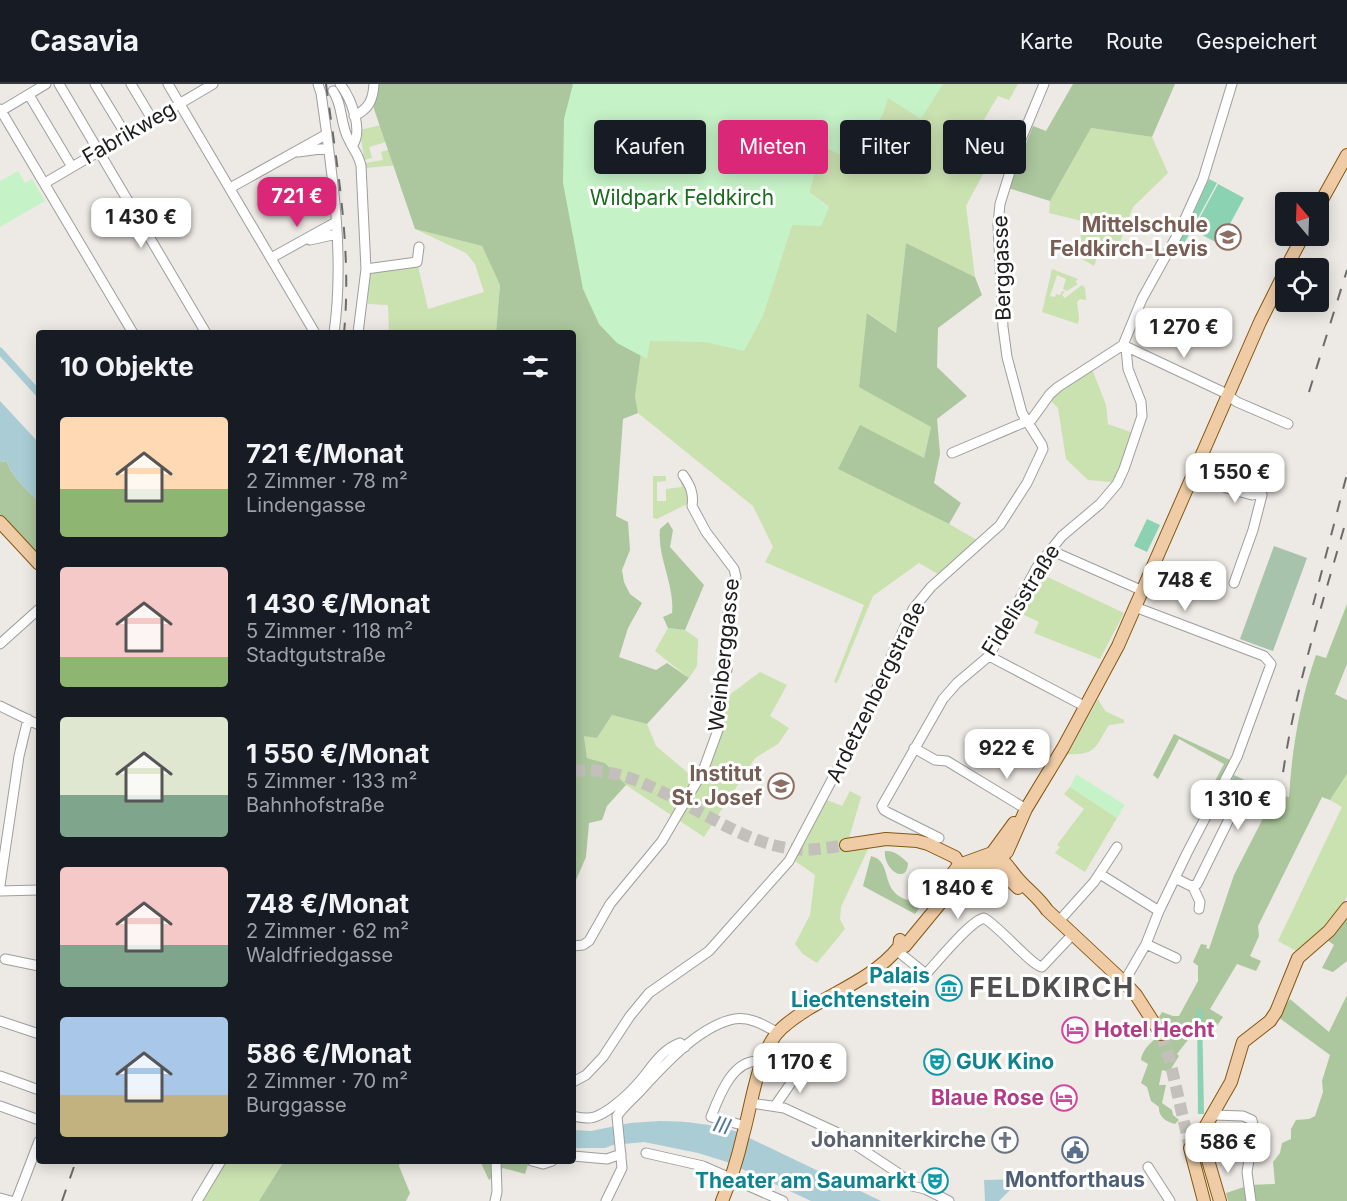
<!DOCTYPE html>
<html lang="de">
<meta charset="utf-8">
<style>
body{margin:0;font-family:Inter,sans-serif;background:#20242c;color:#f1f3f6;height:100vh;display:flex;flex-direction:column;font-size:22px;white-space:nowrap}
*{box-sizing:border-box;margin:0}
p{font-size:20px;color:#9ea1a6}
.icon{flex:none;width:33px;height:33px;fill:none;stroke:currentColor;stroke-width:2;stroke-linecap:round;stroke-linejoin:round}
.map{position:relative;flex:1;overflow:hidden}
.side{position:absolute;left:36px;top:246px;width:540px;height:834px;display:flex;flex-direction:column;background:#171b24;border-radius:6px;box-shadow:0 3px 15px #0003}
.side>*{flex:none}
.guide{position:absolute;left:594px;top:36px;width:570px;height:54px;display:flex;gap:12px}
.needle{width:39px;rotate:341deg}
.fabs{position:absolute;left:1275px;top:108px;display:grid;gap:12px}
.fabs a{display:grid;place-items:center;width:54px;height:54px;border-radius:6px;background:#171b24;box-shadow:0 3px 15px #0003;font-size:30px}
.price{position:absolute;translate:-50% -51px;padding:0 14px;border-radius:12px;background:#fff;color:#222;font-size:20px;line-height:39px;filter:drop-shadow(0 2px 3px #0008)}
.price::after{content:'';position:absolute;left:50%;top:36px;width:18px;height:14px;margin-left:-9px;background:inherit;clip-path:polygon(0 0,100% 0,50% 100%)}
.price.on{background:#db2777;color:#fff}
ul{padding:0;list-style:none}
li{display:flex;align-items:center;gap:18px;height:150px;padding:0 24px}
li span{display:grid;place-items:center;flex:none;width:168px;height:120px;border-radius:6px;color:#555}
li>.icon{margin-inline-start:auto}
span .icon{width:72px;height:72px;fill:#fffc;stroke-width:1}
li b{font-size:26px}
h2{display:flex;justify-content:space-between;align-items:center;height:72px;padding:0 24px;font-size:26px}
.tag{padding:0 21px;border-radius:6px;background:#171b24;box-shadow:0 3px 15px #0003;font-size:21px;line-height:54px}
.tag.on{background:#db2777;color:#fff}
header{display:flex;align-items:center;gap:36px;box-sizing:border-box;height:84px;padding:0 30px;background:#171b24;border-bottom:2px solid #363941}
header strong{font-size:28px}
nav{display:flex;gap:33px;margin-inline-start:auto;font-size:21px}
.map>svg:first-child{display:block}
</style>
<header>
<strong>Casavia</strong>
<nav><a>Karte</a><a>Route</a><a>Gespeichert</a></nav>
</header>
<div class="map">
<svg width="1347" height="1117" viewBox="0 0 1347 1117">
<rect width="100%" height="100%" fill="#ede9e4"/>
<path fill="#cae1b0" d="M841,0H1018L1009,16L998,12L969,61L990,77L966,122L975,193L906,159L896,249L868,229L859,302L931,343L924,375L838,385L949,440L977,456L938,490L919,479L873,512L837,599L834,598L864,521L765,478L773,463L753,422L638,329L635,312L641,270L577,129L763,231L792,141L829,123L809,108Z
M385,40L398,81L365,84V79L383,76L381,68L391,65L389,57L369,63L372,74L364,76L360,46Z
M1091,44L1152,53L1168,89L1133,123L1120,158L1104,154L1094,182L1079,173L1082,137L1049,129L1050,117Z
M415,145L482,162L500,201L496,249H389L388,221L368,220L369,188L418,182L428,225L484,208L475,180L466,169Z
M1052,185L1078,195L1075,198L1078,200L1067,207L1063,205L1066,195L1057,191L1050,212L1055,213L1056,210L1060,211L1062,207H1065L1062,211L1065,214L1082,201L1085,204L1086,216L1080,215L1077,218L1079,234L1078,240L1042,228Z
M1092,285L1106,321L1108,340L1139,351L1122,399L1088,396L1066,375L1058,324L1050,316L1056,309Z
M653,392H666V397L657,398V417H666V405L682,403L680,395L682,394L691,414L687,420L657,435L653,434Z
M1039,489L1124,529L1100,575L1034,549L1039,538L1018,528Z
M668,544L685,546L698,555L697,582L689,594L655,567Z
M760,588L787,601L770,632L789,644L778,660L755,674L704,753L626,701L605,679L587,674L584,651L597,654L612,631L647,640L656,662L694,694C709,670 716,646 720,618Z
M1098,615L1105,627L1124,636V639L1109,641C1096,661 1097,672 1068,670Z
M1347,690V812C1338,837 1315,850 1296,867L1278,857L1342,723L1330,716Z
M1070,703L1117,734L1085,788L1055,769L1060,763L1057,761L1084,725L1064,710Z
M850,707L861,713L847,761L869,763L841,823L840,835L845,845L817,879L803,870L795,860L810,831L815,791L795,777L827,716L842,722Z
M221,1077H284L259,1117H197Z"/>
<path fill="#acc79e" d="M372,0H590L641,270L635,312L638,329L623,335L616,432L628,438L630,466L622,486L624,498L630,510L642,519L628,544L619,573L656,586L667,579L689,594L647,640L612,631L597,654L584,652L587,674L605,679L626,701L607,722L602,736L589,739L586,773L573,803V249H496L500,201L482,162L415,145L374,25Z
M1073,0H1175L1152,53L1091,44L1050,117L1008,104L1033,42L1046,47Z
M906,159L975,193L982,211L938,244L937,283L967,312L937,335L940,370L934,399L961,419L949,440L838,385L860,341L924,374L931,343L859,303L867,229L896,249Z
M0,376L2,378L7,377C11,393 28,406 39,418V480L0,438Z
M668,438L673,446L670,463L704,501L685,546L668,544L663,533L672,529C675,500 657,474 660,445Z
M1347,520V580L1335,610L1347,616V690L1330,716L1322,713L1258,842L1259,852L1250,872L1261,877L1256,887L1237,880L1210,925L1223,933L1213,947L1206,943L1191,952L1177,970L1179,972L1169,988L1162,986L1159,1001H1166L1162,1019L1172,1026L1173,1031L1179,1036L1175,1040C1167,1038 1158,1033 1159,1023L1151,1017L1147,1003L1141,999L1148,980L1141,976C1143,961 1158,955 1166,943L1159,933L1162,928L1173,932H1179L1198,897V882L1193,878L1201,860L1207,861L1206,864L1209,865L1234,791L1275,711L1289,713C1292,664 1300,617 1316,571L1326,574Z
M1174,650L1230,676L1207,721L1203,719L1224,680L1179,655L1158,695L1153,691Z
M885,767C894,766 902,773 908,779C907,802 883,785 885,767Z
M871,772C895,778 877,810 912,817C921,813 925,803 933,800L935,801L915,830L863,802Z
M1347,830V877L1333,888L1322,884L1334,861L1326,855Z
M1347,911V1117H1228L1226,1109L1250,1101L1275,1100L1273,1078L1280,1069L1282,1059L1291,1055V1045L1296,1036L1309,1035L1315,1032L1323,1008L1322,997L1330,971L1278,933L1290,915L1329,948Z
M284,1077H400L399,1082L410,1109L406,1117H259Z
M480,1077H529L525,1090L503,1084L489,1096Z"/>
<path fill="#a8c3ab" d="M1274,462L1307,474L1273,567L1240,555Z
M1234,691L1264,705L1255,728L1223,712Z"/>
<path fill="#c6f2c7" d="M573,0H943L921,35L888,14L883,30L855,76L822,63L809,108L829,124L821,142L792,141L763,232L744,267L705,258L650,257L647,275L617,259L599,240L583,205L563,99L564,35Z
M18,87L25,99L32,95L45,117L0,143V97Z
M1076,690L1125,721L1117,734L1070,703Z"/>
<path fill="#8bd2b3" d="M1209,95L1217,99L1180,167L1175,164L1188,141Z
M1218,100L1244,114L1219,160L1193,146Z
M1147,435L1160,441L1147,468L1134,462Z
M1197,925H1202L1204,1030H1198Z"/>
<path fill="#aacdd5" d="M0,317L39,359V418C28,406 11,393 7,377L2,378L0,376Z
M660,1037C686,1037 710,1040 735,1047L881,1117H811L727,1078L698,1069L644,1058L613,1061L605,1064H573V1046L591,1047L630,1039Z
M1023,1095V1103L1011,1105L999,1117H985L984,1096Z"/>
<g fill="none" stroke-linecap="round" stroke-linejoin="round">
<path stroke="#aacdd5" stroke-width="7" d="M0,267L39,310"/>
<path stroke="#c3c0bc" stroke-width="12" stroke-dasharray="12 6" stroke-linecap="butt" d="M573,687C648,678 714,752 787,764C807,768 827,764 846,761
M1161,950L1170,977L1190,1064"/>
<g stroke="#9e9e9e" stroke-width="11">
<path id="minor" d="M59,0L206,249
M95,0L126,51
M131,0L152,35
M168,0L315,249
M318,0L321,9C332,88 345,169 334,249
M340,0C351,14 364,47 352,62
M333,7C343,21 340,41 349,56C353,65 359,71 361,82L366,185L358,249
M29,11L72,83
M0,25L133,249
M1,27L46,0
M354,32C369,25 373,16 374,0
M298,68L328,64
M45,99L213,0
M230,104L327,50
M310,156L337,150
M271,174L336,138
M366,185L417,178L419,163
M1123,261L1142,215L1179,148L1203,95L1232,0
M1123,261L1223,308L1237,318L1288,340
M952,369L1032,335L1050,310L1058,303L1123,261
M1194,390L1223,400L1226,404L1252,411L1257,409L1262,411L1253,446L1234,499
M1223,400L1228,397L1253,404L1257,409
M1050,466L1143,507
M0,560L39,525
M989,572L1086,623
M0,622L39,641
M914,664L935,676L947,677L1026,725
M939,754L889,729L884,726L882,722L943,615L957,599L989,572L1037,483L1062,452L1100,420L1117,400L1124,385L1142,332L1141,318L1128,285L1126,264
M1100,790L1159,827
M1175,794L1191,802L1197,800L1235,723V720L1217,712
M0,801L19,672L28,635
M1193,803L1200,818L1199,825
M0,807L39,806
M1059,837L1094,798L1117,763
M1146,860L1176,874
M573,862L583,861L589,857L610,820L662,757L703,687L718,646L727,585L728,527L736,493L734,485L706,448L692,422C694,409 690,401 683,391
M896,866L926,890C937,878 970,837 984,834C1000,843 1032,882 1042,883L1073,850
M5,875L39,882
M1124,898L1146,860L1159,827L1187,769L1237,673L1271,580L1264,572L1135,523
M0,937L39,950
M0,992L39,1006
M573,998L586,991L603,973L630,932L649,909L709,867L789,777L854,654L913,525L931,503L1000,441L1027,399L1043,365L1042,361L1022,329L1007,273L1003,243L998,141L1000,120L1017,65L1044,0
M751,1019L784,1024L836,1048L898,1089L912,1102L925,1105L949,1117
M0,1022L39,1036
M775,1022L793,996L811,983
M1213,1031L1243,1032L1252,1036L1254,1046L1247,1088L1251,1117
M573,1032C577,1033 582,1034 587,1034C603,1035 630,1009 640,997C652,983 661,966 680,959L685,963
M746,1042L711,1033C719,1012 734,971 763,978
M646,1069L703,1082L783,1117
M573,1072L607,1075L621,1070
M532,1077L543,1080L552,1077
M1148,1083L1170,1117
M0,1114L11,1117
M16,1117L39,1057
M197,1117L221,1077
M495,1117L497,1108L496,1077
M606,1117L622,1084L617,1032C624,1022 634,1014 642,1005C664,981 697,945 730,936C747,931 763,940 778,949"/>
</g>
<g stroke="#835813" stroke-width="14">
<path id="major" d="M1318,123L1347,71
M1286,184L1303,152
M0,438L39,480
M846,761L886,755L917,757L928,760L955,773L963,785
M996,771C1006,777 1011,787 1019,796C1029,807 1039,814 1047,826L1124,898L1136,911L1161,950
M993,774V780L1018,804
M931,817L959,781L992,769L1014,739
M899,863L905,862L966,788L993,780L1007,768L1026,725L1063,664L1118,562L1260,238L1286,186
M1190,1064L1204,1117
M722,1117C731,1096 738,1073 743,1051C752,1020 758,965 782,944C818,912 868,901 899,863L900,856
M1220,1117L1203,1059L1204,1045L1231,998L1243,958L1270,937L1276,928L1298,874L1329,847L1347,824"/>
</g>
<use href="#minor" stroke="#fff" stroke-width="9"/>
<use href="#major" stroke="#efcca6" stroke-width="12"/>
<path stroke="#6b6b6b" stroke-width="2" stroke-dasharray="12 12" stroke-linecap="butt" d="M326,0C337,82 352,166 344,249
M1309,308L1347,186
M1313,521L1347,390
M1280,712C1291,615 1321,526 1347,433
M62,1117L76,1077"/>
</g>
<defs>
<g id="school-ring" transform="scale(1.35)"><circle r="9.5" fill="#fff" stroke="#8d6e63" stroke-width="1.5"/><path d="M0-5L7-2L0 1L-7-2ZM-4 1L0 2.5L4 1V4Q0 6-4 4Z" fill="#8d6e63"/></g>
<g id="museum-ring" transform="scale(1.35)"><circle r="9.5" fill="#fff" stroke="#0f9aa8" stroke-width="1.5"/><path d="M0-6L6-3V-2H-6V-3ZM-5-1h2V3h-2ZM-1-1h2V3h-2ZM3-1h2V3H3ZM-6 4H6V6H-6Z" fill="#0f9aa8"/></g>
<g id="hotel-ring" transform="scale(1.35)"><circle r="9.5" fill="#fff" stroke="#d1479c" stroke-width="1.5"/><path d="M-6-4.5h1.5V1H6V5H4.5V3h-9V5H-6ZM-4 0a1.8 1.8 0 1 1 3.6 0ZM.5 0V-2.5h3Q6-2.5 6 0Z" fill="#d1479c"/></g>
<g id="theatre-ring" transform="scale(1.35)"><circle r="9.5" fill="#fff" stroke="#0f9aa8" stroke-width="1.5"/><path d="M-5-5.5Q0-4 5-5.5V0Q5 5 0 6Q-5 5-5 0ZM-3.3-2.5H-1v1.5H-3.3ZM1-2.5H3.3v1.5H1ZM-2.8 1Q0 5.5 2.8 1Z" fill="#0f9aa8"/></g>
<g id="church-ring" transform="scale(1.35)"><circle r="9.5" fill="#fff" stroke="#6b7280" stroke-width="1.5"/><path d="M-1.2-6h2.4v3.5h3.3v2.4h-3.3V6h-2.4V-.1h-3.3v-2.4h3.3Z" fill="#6b7280"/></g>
<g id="civic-ring" transform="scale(1.35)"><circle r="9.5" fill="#fff" stroke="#5c6f8a" stroke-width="1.5"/><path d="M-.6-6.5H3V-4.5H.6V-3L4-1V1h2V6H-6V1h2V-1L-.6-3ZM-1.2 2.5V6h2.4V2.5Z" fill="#5c6f8a"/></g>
</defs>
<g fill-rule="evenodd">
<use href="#school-ring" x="1228" y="153"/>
<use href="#school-ring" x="781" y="702"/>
<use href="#museum-ring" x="949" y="904"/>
<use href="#hotel-ring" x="1075" y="946"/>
<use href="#theatre-ring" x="937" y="978"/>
<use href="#hotel-ring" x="1064" y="1014"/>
<use href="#church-ring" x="1005" y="1056"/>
<use href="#civic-ring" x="1075" y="1066"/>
<use href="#theatre-ring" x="935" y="1097"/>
</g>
<g text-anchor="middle" stroke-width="6" stroke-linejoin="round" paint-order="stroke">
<g font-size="21" fill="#1d1d1d" stroke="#fff">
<text transform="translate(129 49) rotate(-30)" y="7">Fabrikweg</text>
<text transform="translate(1002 184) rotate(-92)" y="7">Berggasse</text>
<text transform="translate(1021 516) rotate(-58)" y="7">Fidelisstraße</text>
<text transform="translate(724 571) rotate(-84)" y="7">Weinberggasse</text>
<text transform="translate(876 608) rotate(-64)" y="7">Ardetzenbergstraße</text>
</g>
<g font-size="21" fill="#196d1c" stroke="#fff">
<text x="682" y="121">Wildpark Feldkirch</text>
</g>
<g font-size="21" font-weight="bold" fill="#785e54" stroke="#fff" text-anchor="end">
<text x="1208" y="148">Mittelschule<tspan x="1208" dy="24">Feldkirch-Levis</tspan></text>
<text x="762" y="697">Institut<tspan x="762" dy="24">St. Josef</tspan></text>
</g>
<g font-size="21" font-weight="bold" fill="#0d838f" stroke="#fff" text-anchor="end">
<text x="930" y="899">Palais<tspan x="930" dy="24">Liechtenstein</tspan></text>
<text x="956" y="985" text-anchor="start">GUK Kino</text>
<text x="916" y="1104">Theater am Saumarkt</text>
</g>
<g font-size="21" font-weight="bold" fill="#b23c85" stroke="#fff" text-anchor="start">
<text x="1094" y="953">Hotel Hecht</text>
<text x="1044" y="1021" text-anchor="end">Blaue Rose</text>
</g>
<g font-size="21" font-weight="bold" fill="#5b616d" stroke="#fff" text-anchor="end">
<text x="986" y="1063">Johanniterkirche</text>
</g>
<g font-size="21" font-weight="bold" fill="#4e5e75" stroke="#fff">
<text x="1075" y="1103">Montforthaus</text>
</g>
<g font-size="22" font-style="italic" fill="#537999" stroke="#fff">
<text transform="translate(722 1041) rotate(16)" y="8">Ill</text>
</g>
<g font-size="27" font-weight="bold" letter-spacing="1.5" fill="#505050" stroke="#fff">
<text x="1052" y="913">FELDKIRCH</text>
</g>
</g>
</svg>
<div class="fabs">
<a><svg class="needle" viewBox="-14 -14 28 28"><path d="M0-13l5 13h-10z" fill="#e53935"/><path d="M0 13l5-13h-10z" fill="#9ea1a6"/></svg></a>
<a><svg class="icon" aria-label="locate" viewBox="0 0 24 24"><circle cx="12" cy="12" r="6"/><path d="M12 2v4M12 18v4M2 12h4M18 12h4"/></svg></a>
</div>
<b class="price on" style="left:297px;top:144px">721 €</b>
<b class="price" style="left:141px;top:165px">1 430 €</b>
<b class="price" style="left:1184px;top:275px">1 270 €</b>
<b class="price" style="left:1235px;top:420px">1 550 €</b>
<b class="price" style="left:1185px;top:528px">748 €</b>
<b class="price" style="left:1007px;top:696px">922 €</b>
<b class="price" style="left:1238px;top:747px">1 310 €</b>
<b class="price" style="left:958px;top:836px">1 840 €</b>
<b class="price" style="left:800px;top:1010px">1 170 €</b>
<b class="price" style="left:1228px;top:1090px">586 €</b>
<div class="guide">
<a class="tag">Kaufen</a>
<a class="tag on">Mieten</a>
<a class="tag">Filter</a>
<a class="tag">Neu</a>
</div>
<section class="side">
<h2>10 Objekte<svg class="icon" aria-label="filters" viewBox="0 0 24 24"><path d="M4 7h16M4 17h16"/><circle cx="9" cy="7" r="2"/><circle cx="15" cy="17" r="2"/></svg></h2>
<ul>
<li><span style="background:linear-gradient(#ffd9b3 60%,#8fb573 0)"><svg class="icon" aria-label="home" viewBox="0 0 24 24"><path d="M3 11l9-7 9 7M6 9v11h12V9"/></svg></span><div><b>721 €/Monat</b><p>2 Zimmer · 78 m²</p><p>Lindengasse</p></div></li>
<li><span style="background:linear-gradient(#f6c9c9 75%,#8fb573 0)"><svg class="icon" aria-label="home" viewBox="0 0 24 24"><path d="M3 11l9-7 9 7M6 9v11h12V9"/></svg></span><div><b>1 430 €/Monat</b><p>5 Zimmer · 118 m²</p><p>Stadtgutstraße</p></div></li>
<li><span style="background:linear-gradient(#dfe7d0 65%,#7fa58c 0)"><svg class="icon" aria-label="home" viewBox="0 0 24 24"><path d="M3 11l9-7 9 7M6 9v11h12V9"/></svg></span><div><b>1 550 €/Monat</b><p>5 Zimmer · 133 m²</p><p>Bahnhofstraße</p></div></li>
<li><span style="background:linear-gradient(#f6c9c9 65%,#7fa58c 0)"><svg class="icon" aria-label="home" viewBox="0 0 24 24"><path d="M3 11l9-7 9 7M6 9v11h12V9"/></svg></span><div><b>748 €/Monat</b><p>2 Zimmer · 62 m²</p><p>Waldfriedgasse</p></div></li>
<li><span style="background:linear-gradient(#a9c7e8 65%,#c2b280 0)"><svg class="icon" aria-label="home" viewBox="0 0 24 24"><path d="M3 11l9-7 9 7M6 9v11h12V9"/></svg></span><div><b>586 €/Monat</b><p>2 Zimmer · 70 m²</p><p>Burggasse</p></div></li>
</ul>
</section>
</div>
